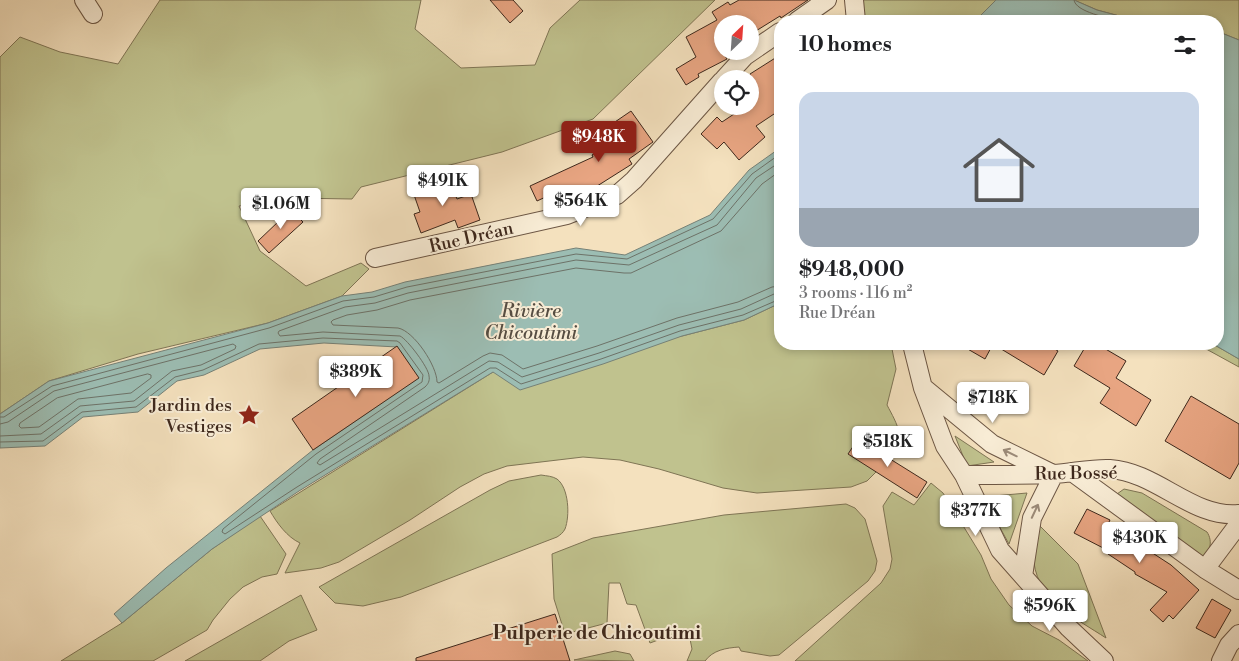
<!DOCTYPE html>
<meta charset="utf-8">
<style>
body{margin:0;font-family:"Libre Bodoni",serif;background:#f6f6f6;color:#202124;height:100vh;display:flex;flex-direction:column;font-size:19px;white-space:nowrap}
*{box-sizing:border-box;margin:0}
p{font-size:16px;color:#757577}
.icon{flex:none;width:28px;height:28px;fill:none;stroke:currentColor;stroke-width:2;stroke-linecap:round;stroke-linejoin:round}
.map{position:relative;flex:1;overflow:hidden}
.drawer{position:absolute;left:774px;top:15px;width:450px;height:335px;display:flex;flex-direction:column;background:#fff;border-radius:20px;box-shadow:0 2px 8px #0003}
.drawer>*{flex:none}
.needle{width:32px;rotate:25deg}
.tools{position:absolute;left:714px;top:15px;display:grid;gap:10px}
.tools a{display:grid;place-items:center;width:45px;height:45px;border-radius:50%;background:#fff;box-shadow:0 2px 8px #0003;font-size:25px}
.price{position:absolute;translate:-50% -42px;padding:0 11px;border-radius:5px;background:#fff;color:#222;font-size:16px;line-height:32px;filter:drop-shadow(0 1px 2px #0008)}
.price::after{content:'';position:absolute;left:50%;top:30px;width:15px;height:11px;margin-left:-8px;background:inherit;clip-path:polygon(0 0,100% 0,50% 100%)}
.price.on{background:#8f2418;color:#fff}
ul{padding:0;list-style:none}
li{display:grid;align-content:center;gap:10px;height:265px;padding:0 25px}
li span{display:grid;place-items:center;height:155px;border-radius:15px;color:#555}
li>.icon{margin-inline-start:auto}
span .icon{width:90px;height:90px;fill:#fffc;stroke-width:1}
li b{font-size:21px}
h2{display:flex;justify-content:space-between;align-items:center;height:60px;padding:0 25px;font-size:21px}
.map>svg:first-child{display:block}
</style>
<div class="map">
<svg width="1239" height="661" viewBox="0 0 1239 661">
<rect width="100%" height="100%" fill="#f4e1be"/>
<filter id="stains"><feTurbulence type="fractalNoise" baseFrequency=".004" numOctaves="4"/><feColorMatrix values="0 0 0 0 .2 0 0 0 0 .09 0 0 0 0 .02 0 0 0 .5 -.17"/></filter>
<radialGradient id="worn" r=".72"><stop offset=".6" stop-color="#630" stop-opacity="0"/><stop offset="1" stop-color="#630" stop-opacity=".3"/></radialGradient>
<path fill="#c0c28e" stroke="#7f7555" d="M160,0H421L415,29L461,68L535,65L550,28L580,0H715L593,119L502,152L361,187L352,199L292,198L239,206L260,251L306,286L361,263L369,269L342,296L268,323L138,354L49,381L0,414V57L20,37L60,52L118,64Z
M861,0H996L975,21H863Z
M1074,0H1239V40L1224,34L1218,33V21H1138L1097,10Z
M780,303V344H891L896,369L887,405C897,424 908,441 890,459L858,439L876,472L867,481L851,487L757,493L723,488L659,469L620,460L583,457L507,466L484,474L460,487L410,520L339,562L321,568L285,573L300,543C287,537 277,523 270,511L493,372L682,336L744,320Z
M1197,344H1213L1239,359V367Z
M955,436L994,462L967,466Z
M541,475C547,476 552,476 557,479C569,488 570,516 565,529C563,533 560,535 557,537L401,597L363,606L335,603L319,587L490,490L509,481Z
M931,483L943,493L981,555L991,579L1009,605L1032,626L1059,640L1088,661H795L881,583L890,569L892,559L883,506L892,492L914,505Z
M1124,489L1142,493L1207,532C1213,541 1211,554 1199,558L1114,501L1117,494Z
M1027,493L1009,544L983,497Z
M846,504L855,508L865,519L877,561L875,571L868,581L779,655L770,656L741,651L739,647C726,648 713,650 705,661H687L692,649L688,629L650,643L636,605L627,604L620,583H609L607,623L565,634L554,599L552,554L593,538L724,515Z
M260,516L286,554L277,574L262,577L243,587L230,599L213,620L207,630L153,661H61L122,623L212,549Z
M1039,525L1078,564L1106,638C1077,619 1039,601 1034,563C1032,552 1037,537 1039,525Z
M301,595L317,630L289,641L260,661H185Z
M615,651L630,654L634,661L574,660Z"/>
<path fill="#9cbdb3" stroke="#768177" d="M996,0H1074L1097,10L1138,21H975Z
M1218,33L1224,34L1239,40V359L1213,344H1218Z
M780,148V303L778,304L744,320L682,336L603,364L520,390L493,372L299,491L212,549L122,623L114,614L166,568L313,450L418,378L397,347L324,343L260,349L204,375L177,381L138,412L83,417L45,446L0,448V414L49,381L268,323L342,296L372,292L405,282L576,248L625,255L710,215L749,170Z"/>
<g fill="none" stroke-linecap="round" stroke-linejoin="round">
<path stroke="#6d7268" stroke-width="1" d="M1074,0C1075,12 1109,18 1120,21
M780,162L756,178L717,225L629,265L576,260L408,293L375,303L345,307L279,331L278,333L280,336L323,332L400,336C407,339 429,368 429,376C430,381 428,384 425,387L320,459L317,463L320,465L489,361L498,362L522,377L599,353L679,325L741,309L774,294L780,293
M780,171L762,184L721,231L631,273H624L576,268L410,300L377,310L347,315L333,320L331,322L333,325L398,328C414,331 437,366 437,382L439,383L483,356L490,353L502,355L523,369L597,346L677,318L738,302L772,287L780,286
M148,374L151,375V378L131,393L78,399L39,427L21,428L19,426L20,423L57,398Z
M0,417H4L52,386L269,328L343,301L374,297L407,287L576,254L627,259L713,219L752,174L780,154
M0,424L8,422L54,391L233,344L236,346L235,349L201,365L172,371L134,401L80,406L41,434L0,436
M0,442L43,441L82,412L136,407L175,377L203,370L259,344L323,338L397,341L400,343L423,375L422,382L316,454L223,529L222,532L225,534L297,487L490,368H496L521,384L601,359L680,331L743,315L780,299"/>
</g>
<path fill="#e8a582" stroke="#3e281c" d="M490,0H513L523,11L510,23Z
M739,0H808L781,18L780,16L751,34L750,24H722V51L727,59L698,74L699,77L686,85L676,69L696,57L686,37L717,20L712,12L728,2L730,5Z
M780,55V110L756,126L765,137L739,160L724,142L717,149L701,134L717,117L722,122L746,106H750V74Z
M631,111L653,142L629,159L632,164L594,188L595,191L573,200L567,187L537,201L530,186L593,157L592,155L622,137L612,124Z
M441,180L445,189L452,187L457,199L471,194L480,220L458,228L455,220L421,233L414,214L420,212L412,189Z
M287,206L303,222L269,253L258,241L280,220L277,216Z
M959,344H1046L1058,351L1044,375L993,344L985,359Z
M1087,344H1097L1126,361L1116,378L1151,400L1136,426L1100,403L1110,388L1074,366Z
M397,346L419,378L313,450L292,419Z
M1191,396L1239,424V463L1230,479L1165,441Z
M858,439L927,482L917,498L848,454Z
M1087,509L1110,520L1108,524L1171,565L1199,590L1173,619L1169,615L1163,622L1150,610L1167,592L1135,574V572L1108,554L1109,551L1074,533Z
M1212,599L1231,610L1215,638L1196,628Z
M555,614L570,661H416V658Z"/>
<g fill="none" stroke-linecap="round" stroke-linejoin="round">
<g stroke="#6c5644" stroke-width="20">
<path id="minor" d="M84,0L93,14
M854,0L856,21
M797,21L827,0
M724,79L745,56L780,32
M375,258L567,215L617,195L634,180L722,81
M912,344L923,388L945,446L964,475L1000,550L1069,628L1104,661
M924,388L992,444L1051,473
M1072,472L1205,569L1239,590
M964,475C994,475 1023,475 1053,474C1072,473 1092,468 1110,469C1157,472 1193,519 1239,514
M1205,569L1238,525L1239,514
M1023,576L1032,518L1054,474
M1221,661L1229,645L1239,634"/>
</g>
<use href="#minor" stroke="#f8ecd5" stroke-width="18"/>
</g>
<defs><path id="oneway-shaft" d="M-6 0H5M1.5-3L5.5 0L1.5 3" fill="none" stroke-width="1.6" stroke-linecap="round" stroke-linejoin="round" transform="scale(1.25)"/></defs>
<g stroke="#9b8a78">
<use href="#oneway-shaft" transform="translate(1010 453) rotate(-154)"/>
<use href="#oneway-shaft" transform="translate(1035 511) rotate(-65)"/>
</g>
<defs>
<g id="sight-bare" transform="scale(1.725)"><path d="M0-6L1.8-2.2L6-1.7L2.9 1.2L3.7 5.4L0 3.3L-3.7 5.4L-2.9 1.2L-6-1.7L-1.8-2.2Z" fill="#8f2418" stroke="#f8ecd5" stroke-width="2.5" paint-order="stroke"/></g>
</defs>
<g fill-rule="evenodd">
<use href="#sight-bare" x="249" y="415"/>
</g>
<g text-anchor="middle" stroke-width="4" stroke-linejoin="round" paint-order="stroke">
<g font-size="18" fill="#3e281c" stroke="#f8ecd5">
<text transform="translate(471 237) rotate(-13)" y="6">Rue Dréan</text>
<text transform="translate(1076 473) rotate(-1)" y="6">Rue Bossé</text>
</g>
<g font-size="18" fill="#3e281c" stroke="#f8ecd5" text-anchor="end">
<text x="232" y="411">Jardin des<tspan x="232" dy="21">Vestiges</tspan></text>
</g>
<g font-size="19" font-style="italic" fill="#564d42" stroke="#f8ecd5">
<text x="531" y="317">Rivière<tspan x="531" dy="22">Chicoutimi</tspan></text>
</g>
<g font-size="19" font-weight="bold" fill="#3e281c" stroke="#f8ecd5">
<text x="597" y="639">Pulperie de Chicoutimi</text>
</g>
</g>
<rect width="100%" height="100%" filter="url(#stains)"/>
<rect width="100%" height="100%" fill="url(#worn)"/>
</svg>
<div class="tools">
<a><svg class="needle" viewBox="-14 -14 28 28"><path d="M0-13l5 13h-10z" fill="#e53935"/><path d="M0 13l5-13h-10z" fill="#757577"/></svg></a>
<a><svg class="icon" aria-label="locate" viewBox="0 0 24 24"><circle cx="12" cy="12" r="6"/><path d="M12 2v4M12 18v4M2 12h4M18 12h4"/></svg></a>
</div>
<b class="price on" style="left:599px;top:163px">$948K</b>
<b class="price" style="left:443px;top:207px">$491K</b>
<b class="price" style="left:581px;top:227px">$564K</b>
<b class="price" style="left:281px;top:230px">$1.06M</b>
<b class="price" style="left:356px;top:398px">$389K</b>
<b class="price" style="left:993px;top:424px">$718K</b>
<b class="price" style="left:888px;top:468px">$518K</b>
<b class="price" style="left:976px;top:537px">$377K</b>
<b class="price" style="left:1140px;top:564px">$430K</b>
<b class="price" style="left:1050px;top:632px">$596K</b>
<section class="drawer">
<h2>10 homes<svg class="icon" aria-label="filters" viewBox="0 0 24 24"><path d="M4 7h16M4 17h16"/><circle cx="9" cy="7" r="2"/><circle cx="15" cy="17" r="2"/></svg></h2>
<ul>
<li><span style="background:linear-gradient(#c9d6e8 75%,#9aa5b1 0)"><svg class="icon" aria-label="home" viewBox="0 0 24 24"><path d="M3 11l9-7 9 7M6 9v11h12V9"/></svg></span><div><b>$948,000</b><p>3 rooms · 116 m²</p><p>Rue Dréan</p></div></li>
</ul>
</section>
</div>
